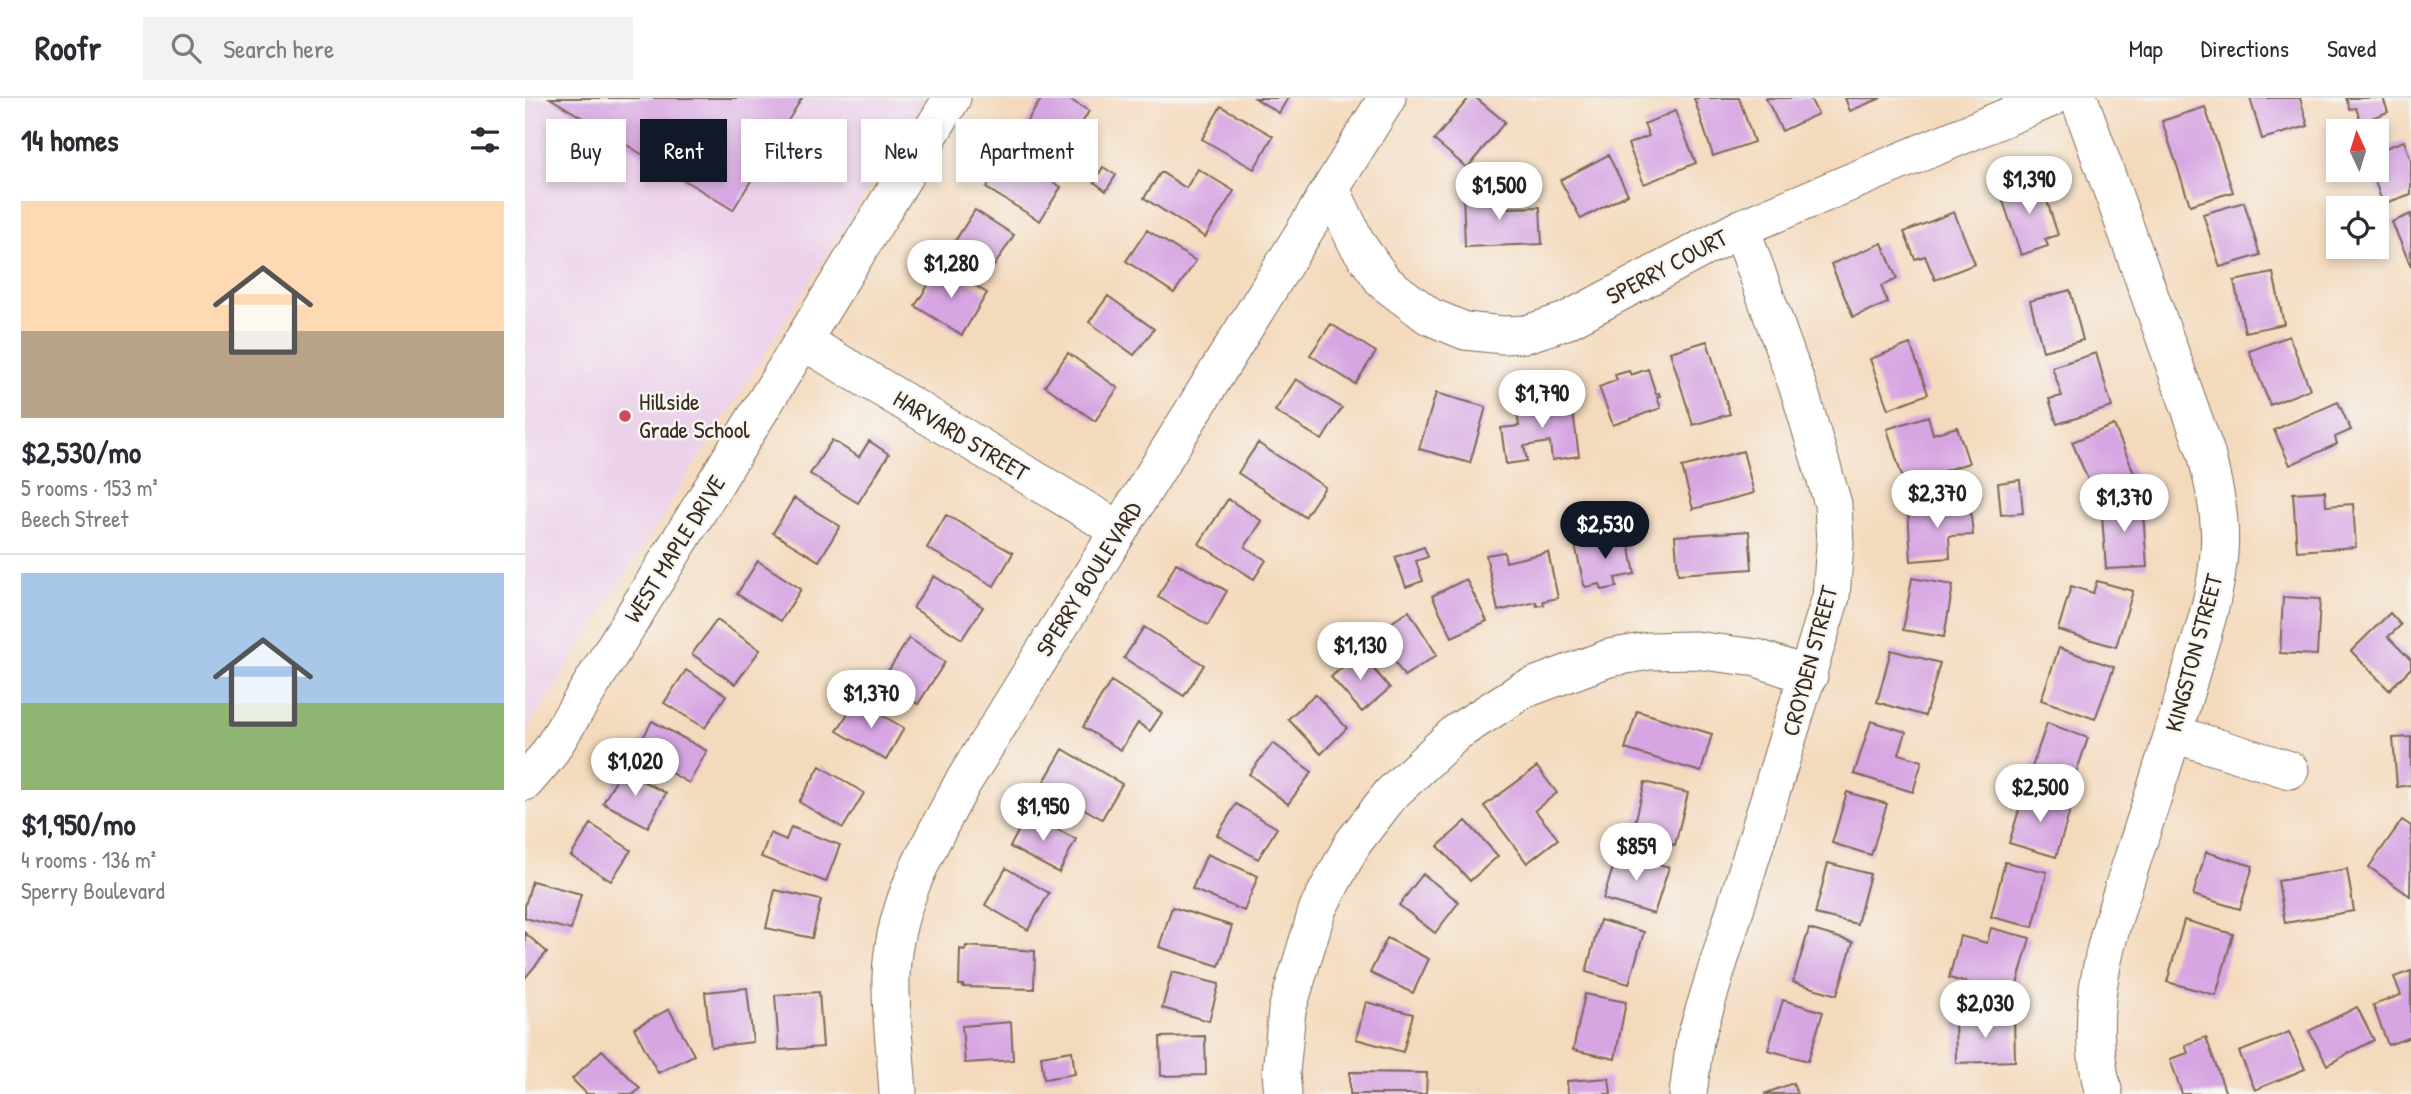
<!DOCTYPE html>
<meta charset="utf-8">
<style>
body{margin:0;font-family:"Patrick Hand",sans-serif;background:#f2f2f3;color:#2b2b33;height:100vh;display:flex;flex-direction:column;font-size:26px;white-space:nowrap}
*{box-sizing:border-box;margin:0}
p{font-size:23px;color:#7c7c81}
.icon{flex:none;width:38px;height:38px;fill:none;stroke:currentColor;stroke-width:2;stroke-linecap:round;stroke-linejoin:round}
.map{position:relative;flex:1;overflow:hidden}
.side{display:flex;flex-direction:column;background:#fff;width:525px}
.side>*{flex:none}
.top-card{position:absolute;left:21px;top:21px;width:665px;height:63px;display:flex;gap:14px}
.needle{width:46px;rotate:356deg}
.tools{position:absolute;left:1801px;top:21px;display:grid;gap:14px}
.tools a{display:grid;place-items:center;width:63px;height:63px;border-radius:0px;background:#fff;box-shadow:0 4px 10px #0003;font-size:35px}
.price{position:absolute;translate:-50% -60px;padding:0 16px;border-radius:24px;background:#fff;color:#222;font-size:23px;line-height:46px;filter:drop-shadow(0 2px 4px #0008)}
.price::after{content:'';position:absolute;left:50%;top:42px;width:21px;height:16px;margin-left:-10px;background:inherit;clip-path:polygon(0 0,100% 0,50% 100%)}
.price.on{background:#111827;color:#fff}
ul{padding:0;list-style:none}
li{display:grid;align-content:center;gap:14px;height:371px;padding:0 21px}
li+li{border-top:2px solid #e1e1e2}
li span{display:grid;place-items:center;height:217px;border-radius:0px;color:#555}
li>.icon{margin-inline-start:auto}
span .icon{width:126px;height:126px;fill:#fffc;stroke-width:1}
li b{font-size:30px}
h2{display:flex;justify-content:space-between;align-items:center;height:84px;padding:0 21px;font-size:30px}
.chip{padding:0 24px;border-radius:0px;background:#fff;box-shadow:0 4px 10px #0003;font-size:24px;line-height:63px}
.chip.on{background:#111827;color:#fff}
header{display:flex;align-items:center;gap:42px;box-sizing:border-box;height:98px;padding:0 35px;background:#fff;border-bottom:2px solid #e1e1e2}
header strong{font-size:33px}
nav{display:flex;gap:38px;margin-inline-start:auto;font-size:24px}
.search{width:490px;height:63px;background:#f2f2f3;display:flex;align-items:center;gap:18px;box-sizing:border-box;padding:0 24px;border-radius:0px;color:#7c7c81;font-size:26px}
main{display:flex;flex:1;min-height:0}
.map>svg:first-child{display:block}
</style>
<header>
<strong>Roofr</strong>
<div class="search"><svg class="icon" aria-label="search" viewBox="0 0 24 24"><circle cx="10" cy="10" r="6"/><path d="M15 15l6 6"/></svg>Search here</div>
<nav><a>Map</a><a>Directions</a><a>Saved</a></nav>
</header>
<main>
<section class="side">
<h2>14 homes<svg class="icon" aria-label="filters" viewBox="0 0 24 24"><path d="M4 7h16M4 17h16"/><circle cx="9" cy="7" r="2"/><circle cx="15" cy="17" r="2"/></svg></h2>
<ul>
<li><span style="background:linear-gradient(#ffd9b3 60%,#b9a48a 0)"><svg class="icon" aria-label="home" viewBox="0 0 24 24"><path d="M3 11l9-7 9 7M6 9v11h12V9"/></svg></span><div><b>$2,530/mo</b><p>5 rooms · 153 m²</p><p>Beech Street</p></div></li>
<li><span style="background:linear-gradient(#a9c7e8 60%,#8fb573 0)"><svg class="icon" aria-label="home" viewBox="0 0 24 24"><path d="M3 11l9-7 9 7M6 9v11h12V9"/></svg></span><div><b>$1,950/mo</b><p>4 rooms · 136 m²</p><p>Sperry Boulevard</p></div></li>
</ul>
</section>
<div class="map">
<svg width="1886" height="996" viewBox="0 0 1886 996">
<rect width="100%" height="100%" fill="#f6f6f2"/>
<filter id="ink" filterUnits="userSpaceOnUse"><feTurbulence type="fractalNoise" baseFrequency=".0143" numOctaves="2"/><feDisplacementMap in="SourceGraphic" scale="14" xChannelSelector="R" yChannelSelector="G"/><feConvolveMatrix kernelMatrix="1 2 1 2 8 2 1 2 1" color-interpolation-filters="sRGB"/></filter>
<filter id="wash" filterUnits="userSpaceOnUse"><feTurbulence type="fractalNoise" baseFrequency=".00686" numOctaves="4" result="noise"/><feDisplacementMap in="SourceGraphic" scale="28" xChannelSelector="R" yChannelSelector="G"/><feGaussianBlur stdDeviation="1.57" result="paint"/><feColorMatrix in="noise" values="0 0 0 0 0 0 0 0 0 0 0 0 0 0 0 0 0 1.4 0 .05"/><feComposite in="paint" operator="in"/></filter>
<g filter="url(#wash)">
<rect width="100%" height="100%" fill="#f4dabd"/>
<path fill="#ecd1ea" d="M0,0H401L0,636Z"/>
<g id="blocks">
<path fill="#d7a6e2" d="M25,0H277L208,112Z
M517,0H542L564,13L538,56L497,31Z
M730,0H763L754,15Z
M944,0H951L980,24L942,70L909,42Z
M1169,0H1214L1229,44L1188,58Z
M1241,0H1285L1293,16L1257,33Z
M1320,0H1356L1325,13Z
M1725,0H1775L1783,28L1737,41Z
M1821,0H1858L1863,14L1836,24L1831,10L1825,11Z
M696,8L748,38L729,71L677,41Z
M1680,9L1708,94L1665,107L1637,23Z
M1150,13L1171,65L1119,86L1103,46L1124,38L1119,26Z
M1879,43L1886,62V96L1858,106L1846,72H1852V53Z
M482,56L536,89L515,123L461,90Z
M1083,57L1103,96L1056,121L1035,82Z
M578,69L591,77L581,93L569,84Z
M673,71L709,93L680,139L619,100L636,74L661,90Z
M1515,81L1533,137L1520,141L1523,148L1496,157L1475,94Z
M978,93L980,110L1015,109L1017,146L940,149L938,94Z
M1719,104L1735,157L1695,169L1678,116Z
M450,112L489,137L460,182L421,157Z
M1429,114L1450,166L1410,182L1400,158L1390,161L1379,134Z
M1886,116V169L1867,124Z
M622,132L671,163L649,195L601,163Z
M1357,145L1372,181L1356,188L1363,205L1328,219L1306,166Z
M416,167L462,195L437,237L390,208Z
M1748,175L1759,226L1720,234L1709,183Z
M1545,192L1558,242L1518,253L1505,203Z
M583,198L629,231L609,257L564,224Z
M806,226L851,254L830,286L785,257Z
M1764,238L1785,291L1745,307L1724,253Z
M1182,243L1205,316L1168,327L1145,254Z
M1385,246L1403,296L1363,311L1345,261Z
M543,255L593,290L570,323L520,288Z
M1571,255L1587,309L1532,326L1524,301L1537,298L1527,269Z
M1123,271L1131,296L1134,295L1135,298L1132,299L1136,310L1088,327L1074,289L1092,282L1090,277L1104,273L1106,277Z
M771,281L817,310L797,342L750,313Z
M911,295L961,309L945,365L894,351Z
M1046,299L1054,358L1027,362L1025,344L999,348L1002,363L981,366L976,330L994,328L991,307Z
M1813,304L1826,332L1810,339L1812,346L1765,367L1749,332Z
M1403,318L1408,336L1432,329L1444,365L1379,385L1362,331Z
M1589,327L1610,377L1568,394L1547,344Z
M307,342L334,359L344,343L364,356L333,405L285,376Z
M733,345L800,389L780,419L713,375Z
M1218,353L1229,395L1168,411L1157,369Z
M1495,382L1498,415L1476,417L1473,385Z
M1800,393L1801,408L1828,406L1831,449L1772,453L1768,395Z
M269,400L315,428L294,463L248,435Z
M703,401L737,423L720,449L741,462L729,481L674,446Z
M1617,401L1622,469L1581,471L1576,404Z
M1445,407L1448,437L1424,438L1425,460L1386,463L1383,411Z
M421,417L488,455L469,488L402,450Z
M1224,433L1227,471L1153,476L1150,438Z
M1102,436L1110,476L1090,480L1092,489L1077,492L1075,486L1061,489L1059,487L1050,447Z
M899,449L903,459L891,463L898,483L881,489L870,459Z
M979,454L981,464L1023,454L1033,500L1018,503L1019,507L1012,508L1011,504L973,513L961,457Z
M233,463L276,491L256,523L212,496Z
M651,465L702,493L683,527L633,499Z
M409,478L458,509L437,541L388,510Z
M1387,480L1428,487L1419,539L1378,532Z
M941,481L962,523L927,539L907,498Z
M1572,483L1608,493L1591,549L1533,532L1546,488L1568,495Z
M1758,499L1795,501L1792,557L1755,555Z
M884,513L912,557L879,578L852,534Z
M1865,515L1876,527L1863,539L1886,562V570L1864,592L1826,553Z
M192,522L235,552L210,586L167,556Z
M619,529L679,567L659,598L599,560Z
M384,540L420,564L393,606L357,583Z
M1534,550L1589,569L1570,621L1516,602Z
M1366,552L1415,565L1400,618L1352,604Z
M834,554L865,590L837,614L806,579Z
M161,572L201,597L180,630L139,605Z
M586,583L637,615L625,633L613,625L596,652L558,629Z
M790,596L822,630L796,656L763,621Z
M331,602L379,630L361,662L312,633Z
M1112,613L1187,636L1176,674L1100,651Z
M127,623L182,653L164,685L110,655Z
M1346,623L1381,634L1374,656L1397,663L1388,694L1329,676Z
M1522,625L1563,640L1546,690L1505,675Z
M1886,639V687L1872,689L1868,640Z
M748,645L787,674L763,706L724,676Z
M538,651L597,686L577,721L517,687Z
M295,668L339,695L318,730L274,704Z
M1012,669L1032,695L1010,712L1033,741L1002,765L959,708Z
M96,672L141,695L123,729L78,705Z
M1120,684L1163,695L1150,747L1107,737Z
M1500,692L1547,706L1531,759L1484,745Z
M1322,694L1362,706L1346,757L1307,745Z
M711,706L752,730L733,761L692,737Z
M502,716L551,741L534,775L485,749Z
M1877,722L1886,728L1885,798L1844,769Z
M941,723L973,758L945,783L913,748Z
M66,726L106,752L86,783L46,758Z
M266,729L315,747L301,784L236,759L245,735L261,742Z
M1093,754L1144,769L1129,816L1078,801Z
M1681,754L1728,768L1715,811L1668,797Z
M682,756L733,778L719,813L667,791Z
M1480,764L1522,774L1508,829L1466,819Z
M1303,765L1345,776L1332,826L1290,816Z
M481,770L524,795L503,832L460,807Z
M1822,771L1829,813L1760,825L1753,783Z
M898,776L934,804L910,835L874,807Z
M7,783L56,796L46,832L0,820V808Z
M250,792L296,802L287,840L241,830Z
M647,809L707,828L694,868L634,849Z
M1075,822L1119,834L1104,886L1061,874Z
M1659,822L1708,836L1691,897L1642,884Z
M1466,830L1505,840L1489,897L1424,880L1435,838L1462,845Z
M1284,831L1328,844L1312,897L1268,884Z
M0,835L22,854L0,880Z
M862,840L904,861L888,895L845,875Z
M441,848L510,853L509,891L438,889V887H434L435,851L440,852Z
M1886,873V939L1863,947L1848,907L1876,897L1869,879Z
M647,874L694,886L684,923L637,910Z
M222,890L228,944L186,949L180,894Z
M294,894L298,949L254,952L250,897Z
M1060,896L1101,904L1090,961L1048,952Z
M1258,902L1298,914L1283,963L1243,952Z
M841,904L888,916L878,954L831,941Z
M1832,909L1849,942L1802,967L1784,933Z
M144,911L169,957L133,975L109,930Z
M1489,919L1490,963L1431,965L1430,921Z
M486,924L488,962L440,965L437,928Z
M1764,934L1780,971L1730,992L1714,954Z
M680,938L681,977L636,978L635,939Z
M1681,939L1701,996H1657L1645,961L1663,955L1660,947Z
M77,952L115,990L109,996H62L47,981Z
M547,953L550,976L519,981L516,958Z
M825,974L902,975L901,996H825Z
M1084,980L1086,996H1043L1042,983Z
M1268,985L1272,996H1239Z"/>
</g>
</g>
<g filter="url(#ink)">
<use href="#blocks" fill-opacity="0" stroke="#7c6856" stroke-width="2"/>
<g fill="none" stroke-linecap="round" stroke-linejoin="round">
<g stroke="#7c6856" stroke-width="39">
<path id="street" d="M1554,0L1681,355C1689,388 1697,421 1694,455C1691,496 1678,535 1666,574C1649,636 1629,696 1609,757C1583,836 1556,912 1579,996
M806,91L832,146L859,184L904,218L940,233L978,237L1001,236L1041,223L1216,130L1527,0
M278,243L594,432
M1649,636L1765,672
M0,684L23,657L427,0
M373,996C371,957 365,917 366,879C368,806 404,748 437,686L862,0
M758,996L756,975L762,912L793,810L828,745L866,696L932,634L998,592L1084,560L1124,553L1170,552L1232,560L1284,578
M1163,996L1170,942L1306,499L1310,446L1308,406L1276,298L1216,130"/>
</g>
<use href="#street" stroke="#fff" stroke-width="37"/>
</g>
</g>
<circle fill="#d1495b" stroke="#f6f6f2" stroke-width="2.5" cx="100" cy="318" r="7"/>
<g text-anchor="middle" stroke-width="5" stroke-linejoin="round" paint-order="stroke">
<g font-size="24" fill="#3b2a1e" stroke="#f6f6f2">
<text transform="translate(1142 169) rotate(-28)" y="8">SPERRY COURT</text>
<text transform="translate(436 338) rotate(31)" y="8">HARVARD STREET</text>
<text transform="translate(150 451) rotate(-58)" y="8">WEST MAPLE DRIVE</text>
<text transform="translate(564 481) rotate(-58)" y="8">SPERRY BOULEVARD</text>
<text transform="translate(1669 555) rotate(-75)" y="8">KINGSTON STREET</text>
<text transform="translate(1285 563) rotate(-75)" y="8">CROYDEN STREET</text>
</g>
<g font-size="24" fill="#3b2a1e" stroke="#f6f6f2" text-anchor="start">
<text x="114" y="312">Hillside<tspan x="114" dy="28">Grade School</tspan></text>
</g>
</g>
</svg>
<div class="tools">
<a><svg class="needle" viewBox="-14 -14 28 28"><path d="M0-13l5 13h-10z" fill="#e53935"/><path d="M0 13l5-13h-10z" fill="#7c7c81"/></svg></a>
<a><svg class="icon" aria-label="locate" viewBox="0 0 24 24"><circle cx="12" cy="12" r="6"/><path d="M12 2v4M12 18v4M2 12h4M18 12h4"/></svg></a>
</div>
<b class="price" style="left:1504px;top:118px">$1,390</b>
<b class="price" style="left:974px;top:124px">$1,500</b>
<b class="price" style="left:426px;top:202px">$1,280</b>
<b class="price" style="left:1017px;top:332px">$1,790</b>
<b class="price" style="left:1412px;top:432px">$2,370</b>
<b class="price" style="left:1599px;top:436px">$1,370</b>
<b class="price on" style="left:1080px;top:463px">$2,530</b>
<b class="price" style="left:835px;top:584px">$1,130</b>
<b class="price" style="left:346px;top:632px">$1,370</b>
<b class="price" style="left:110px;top:700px">$1,020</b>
<b class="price" style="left:1515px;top:726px">$2,500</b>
<b class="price" style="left:518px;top:745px">$1,950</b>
<b class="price" style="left:1111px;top:785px">$859</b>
<b class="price" style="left:1460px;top:942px">$2,030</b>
<div class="top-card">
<a class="chip">Buy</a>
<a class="chip on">Rent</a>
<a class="chip">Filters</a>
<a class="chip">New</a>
<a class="chip">Apartment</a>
</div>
</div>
</main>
